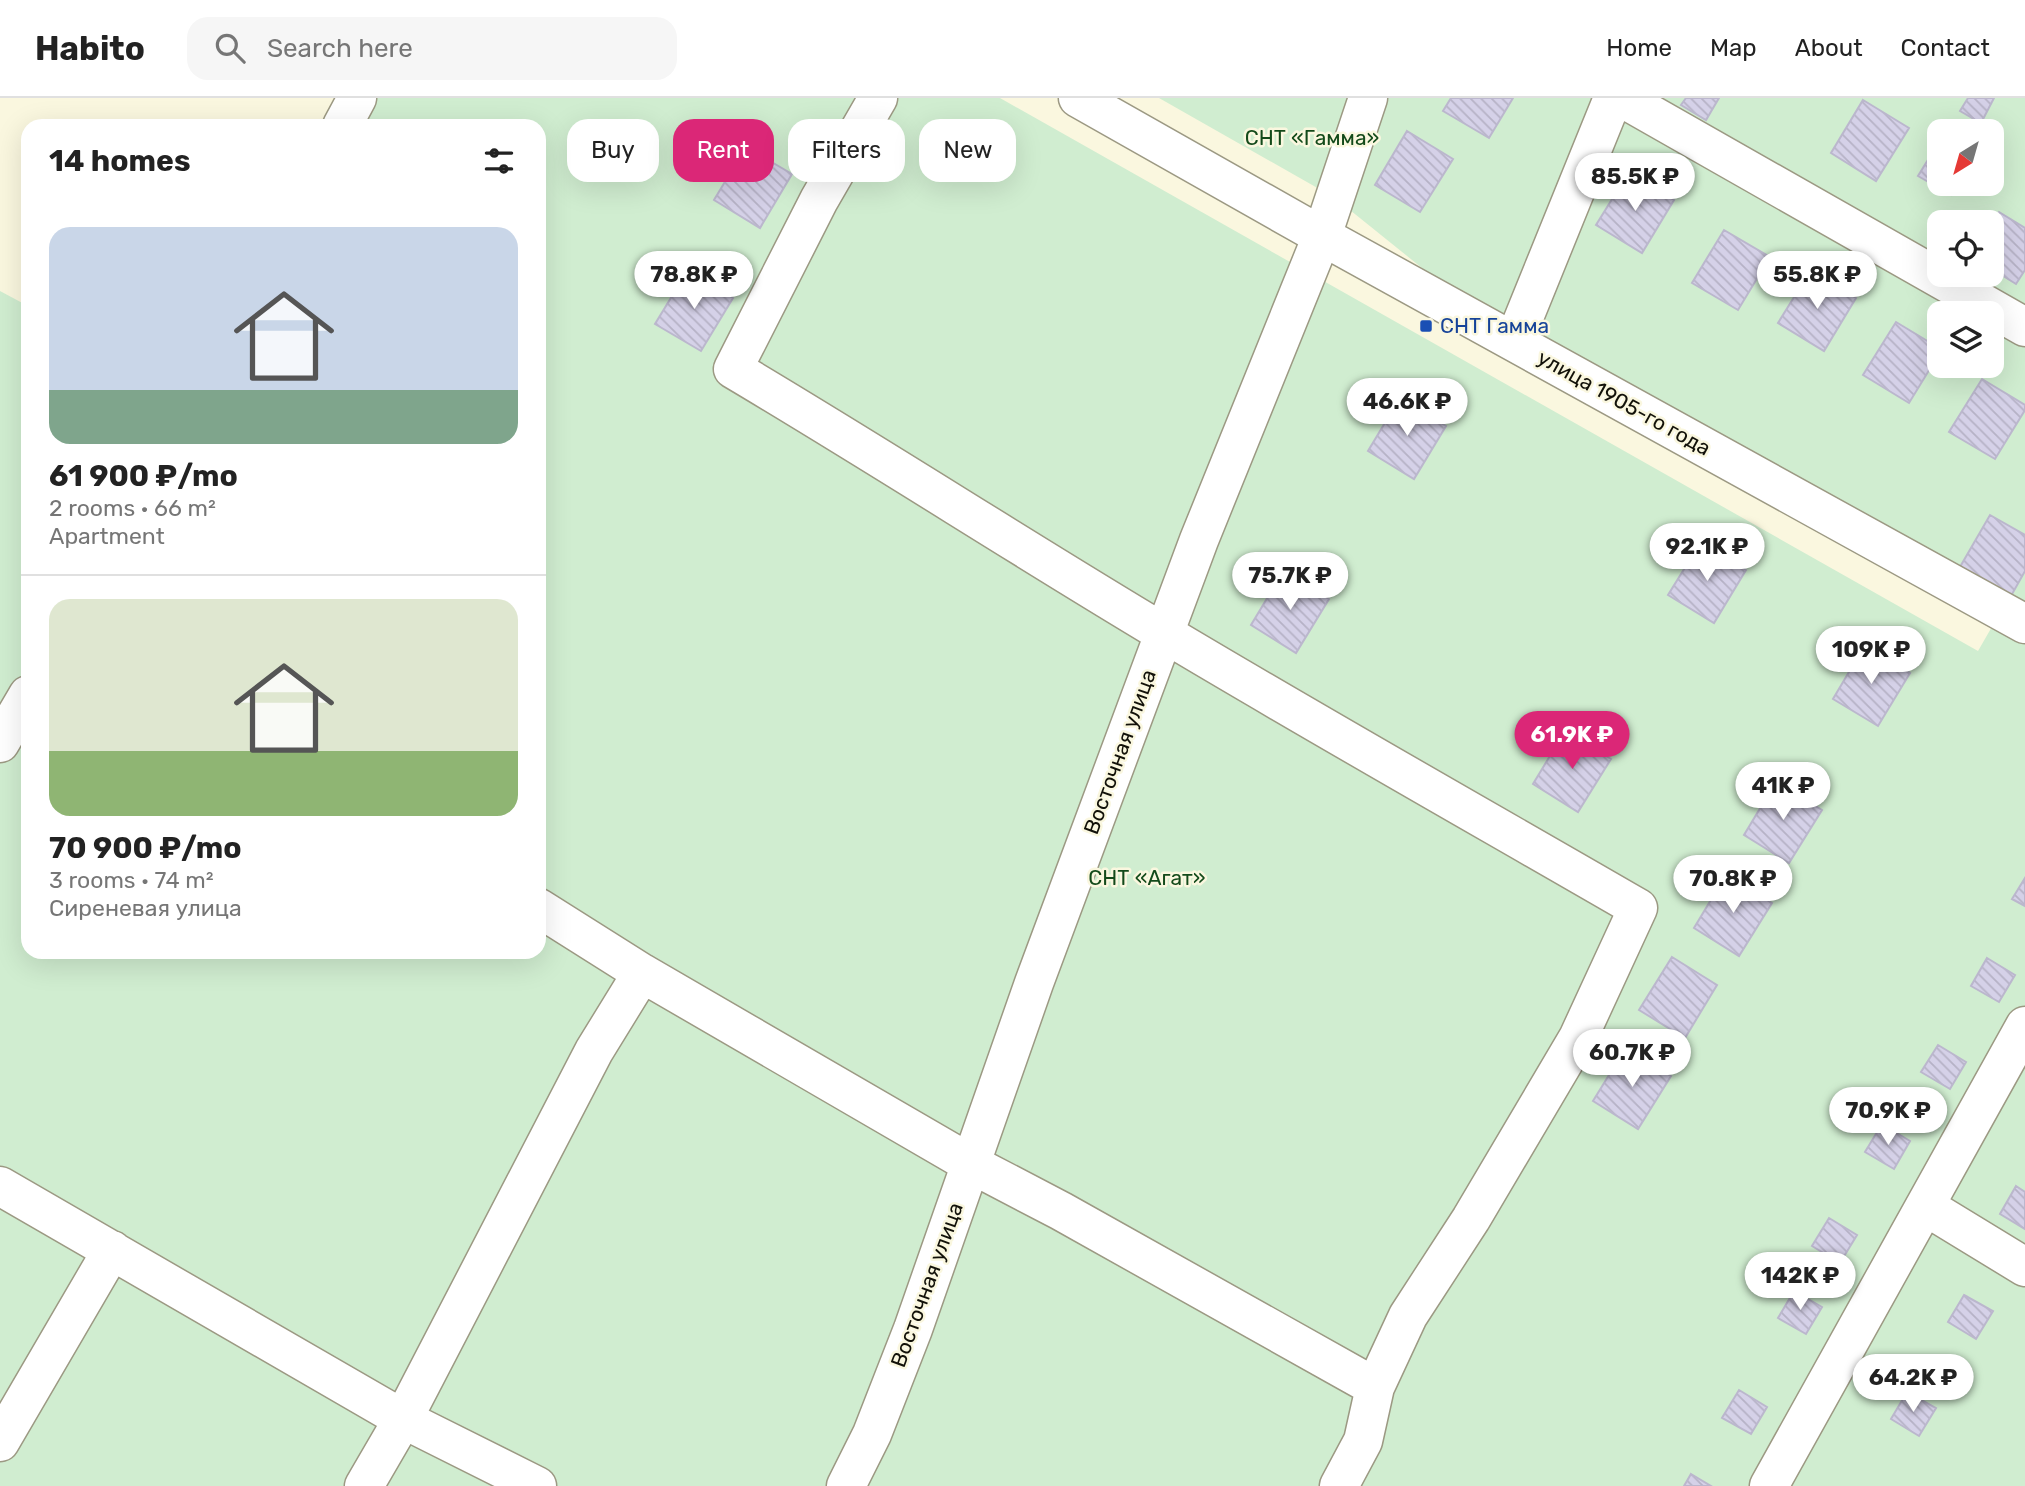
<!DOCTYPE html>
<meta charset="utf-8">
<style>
body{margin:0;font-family:Rubik,sans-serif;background:#f6f6f6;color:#222;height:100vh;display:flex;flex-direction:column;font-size:26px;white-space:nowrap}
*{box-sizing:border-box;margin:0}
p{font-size:23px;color:#767676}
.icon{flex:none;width:38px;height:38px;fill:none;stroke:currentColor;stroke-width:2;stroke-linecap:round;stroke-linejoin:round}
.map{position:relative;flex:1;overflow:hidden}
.drawer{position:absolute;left:21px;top:21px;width:525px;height:840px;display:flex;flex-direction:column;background:#fff;border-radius:21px;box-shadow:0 7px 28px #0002}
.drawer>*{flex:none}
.guide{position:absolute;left:567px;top:21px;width:665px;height:63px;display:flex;gap:14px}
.needle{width:46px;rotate:217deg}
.buttons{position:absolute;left:1927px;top:21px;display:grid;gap:14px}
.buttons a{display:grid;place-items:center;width:77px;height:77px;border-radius:14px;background:#fff;box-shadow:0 7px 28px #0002;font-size:35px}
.price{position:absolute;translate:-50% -60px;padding:0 16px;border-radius:24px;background:#fff;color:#222;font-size:23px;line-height:46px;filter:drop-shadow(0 2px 4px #0008)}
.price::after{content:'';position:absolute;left:50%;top:42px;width:21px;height:16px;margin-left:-10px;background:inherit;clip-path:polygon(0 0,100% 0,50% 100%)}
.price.selected{background:#db2777;color:#fff}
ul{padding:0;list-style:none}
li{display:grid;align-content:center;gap:14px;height:371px;padding:0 28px}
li+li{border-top:2px solid #e0e0e0}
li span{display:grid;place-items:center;height:217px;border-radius:21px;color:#555}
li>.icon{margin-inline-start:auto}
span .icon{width:126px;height:126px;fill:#fffc;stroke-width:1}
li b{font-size:30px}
h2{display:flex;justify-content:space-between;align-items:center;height:84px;padding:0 28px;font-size:30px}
.tag{padding:0 24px;border-radius:21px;background:#fff;box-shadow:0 7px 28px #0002;font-size:24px;line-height:63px}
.tag.selected{background:#db2777;color:#fff}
header{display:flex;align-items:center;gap:42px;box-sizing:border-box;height:98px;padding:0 35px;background:#fff;border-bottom:2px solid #e0e0e0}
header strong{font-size:33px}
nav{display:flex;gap:38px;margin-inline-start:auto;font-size:24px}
.search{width:490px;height:63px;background:#f6f6f6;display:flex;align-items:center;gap:18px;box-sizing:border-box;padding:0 24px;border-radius:21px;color:#767676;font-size:26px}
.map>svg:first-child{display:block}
</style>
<header>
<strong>Habito</strong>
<div class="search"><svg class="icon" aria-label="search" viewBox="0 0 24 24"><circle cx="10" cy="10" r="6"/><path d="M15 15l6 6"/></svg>Search here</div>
<nav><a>Home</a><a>Map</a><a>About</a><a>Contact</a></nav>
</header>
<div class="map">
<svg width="2025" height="1388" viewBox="0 0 2025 1388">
<defs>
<pattern id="building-back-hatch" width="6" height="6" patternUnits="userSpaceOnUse" patternTransform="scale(1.75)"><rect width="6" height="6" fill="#d5d1e8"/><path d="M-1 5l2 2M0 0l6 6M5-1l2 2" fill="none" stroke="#b6b2c6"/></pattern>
</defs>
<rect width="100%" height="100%" fill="#faf7df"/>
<path fill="#d0edd0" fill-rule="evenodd" d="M342,0H1000L1978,553L2001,513L1514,244L1335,100L1159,0H2025V1388H0V193L28,208V854H539V28H328ZM1939,33H1992V86H1939ZM1939,124H1992V177H1939ZM1939,215H1992V268H1939Z"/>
<path fill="url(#building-back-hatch)" stroke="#bbb7cd" stroke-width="2" d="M1451,0H1513L1489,40L1443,13Z
M1686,0H1719L1706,22L1681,7Z
M1968,0H1994L1981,25L1960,13Z
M1863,2L1909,30L1876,83L1831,55Z
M1407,33L1453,61L1420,114L1375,87Z
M1939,44V86H1958L1951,97L1918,78Z
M746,49L792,76L760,130L714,102Z
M1629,74L1674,102L1642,155L1596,127Z
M1999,114L2025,130V172L2016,186L1992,171V125Z
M1724,132L1770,159L1738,212L1692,185Z
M688,172L733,200L701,253L655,226Z
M1811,172L1856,200L1824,253L1778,225Z
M1896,224L1939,250V256L1909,305L1863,277Z
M1982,281L2025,307V312L1995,361L1949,334Z
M1400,300L1446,328L1414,381L1368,353Z
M1990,417L2025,437V473L2011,498L1960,469Z
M1701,444L1746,472L1714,525L1668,497Z
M1283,474L1329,501L1296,555L1251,527Z
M1865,547L1910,575L1878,628L1833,601Z
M1565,633L1611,661L1578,714L1533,686Z
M1776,684L1822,712L1789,765L1744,737Z
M1726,777L1772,805L1739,858L1694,830Z
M2025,780V808L2012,801Z
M1672,859L1717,887L1685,940L1639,912Z
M1987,860L2015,877L1999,904L1971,888Z
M1938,947L1966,964L1950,991L1921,974Z
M1625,951L1671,978L1638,1031L1593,1003Z
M1882,1026L1910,1043L1894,1071L1865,1054Z
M2016,1088L2025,1094V1131L2000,1116Z
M1829,1120L1857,1137L1840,1165L1812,1148Z
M1794,1193L1822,1209L1806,1236L1778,1220Z
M1964,1197L1993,1213L1976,1241L1948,1224Z
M1739,1292L1767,1309L1751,1336L1722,1320Z
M1907,1294L1936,1310L1919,1338L1891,1321Z
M1691,1376L1711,1388H1684Z"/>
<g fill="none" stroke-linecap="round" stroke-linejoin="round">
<g stroke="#9c9983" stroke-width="41">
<path id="minor" d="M878,0L819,102L733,271C878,357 1018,448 1162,534C1319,628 1479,718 1638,810L1578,940L1471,1121L1408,1218L1375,1289L1363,1343L1339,1388
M1078,0L1322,138L2025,526
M1622,0L2025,229
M342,28L357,0
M1514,244L1613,0
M0,645L28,597
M539,810L642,875L971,1066L1061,1113L1375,1289
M0,1088L403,1321L537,1388
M1925,1108L2025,1169
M0,1344L112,1152
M364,1388L403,1321L594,953L642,875
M846,1388L872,1336L913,1231L1034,885L1199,442L1322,138L1368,0
M1769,1388L2025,928"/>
</g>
<use href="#minor" stroke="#fff" stroke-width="38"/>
</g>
<rect fill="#1a4fb4" stroke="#faf7df" stroke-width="2.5" x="1419" y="221" width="14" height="14" rx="3.5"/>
<g text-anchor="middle" stroke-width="5" stroke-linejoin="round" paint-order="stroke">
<g font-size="21" fill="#134a1a" stroke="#faf7df">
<text x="1312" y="47">СНТ «Гамма»</text>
<text x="1147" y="787">СНТ «Агат»</text>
</g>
<g font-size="21" fill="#164399" stroke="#faf7df" text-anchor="start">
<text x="1440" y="235">СНТ Гамма</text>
</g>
<g font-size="21" fill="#121109" stroke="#faf7df">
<text transform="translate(1624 305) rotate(29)" y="7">улица 1905-го года</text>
<text transform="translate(1120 654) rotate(-70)" y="7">Восточная улица</text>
<text transform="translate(927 1187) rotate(-70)" y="7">Восточная улица</text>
</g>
</g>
</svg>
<div class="buttons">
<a><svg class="needle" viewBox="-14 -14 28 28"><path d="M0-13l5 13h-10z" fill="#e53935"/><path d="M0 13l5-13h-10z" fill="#767676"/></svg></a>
<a><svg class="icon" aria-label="locate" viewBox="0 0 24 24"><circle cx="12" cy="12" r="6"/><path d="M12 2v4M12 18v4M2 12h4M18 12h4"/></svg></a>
<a><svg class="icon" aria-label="layers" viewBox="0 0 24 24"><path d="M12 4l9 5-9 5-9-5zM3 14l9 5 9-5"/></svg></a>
</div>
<b class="price" style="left:1635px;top:115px">85.5K ₽</b>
<b class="price" style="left:694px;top:213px">78.8K ₽</b>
<b class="price" style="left:1817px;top:213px">55.8K ₽</b>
<b class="price" style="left:1407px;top:340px">46.6K ₽</b>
<b class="price" style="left:1707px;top:485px">92.1K ₽</b>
<b class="price" style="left:1290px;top:514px">75.7K ₽</b>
<b class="price" style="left:1871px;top:588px">109K ₽</b>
<b class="price selected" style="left:1572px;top:673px">61.9K ₽</b>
<b class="price" style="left:1783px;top:724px">41K ₽</b>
<b class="price" style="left:1733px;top:817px">70.8K ₽</b>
<b class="price" style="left:1632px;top:991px">60.7K ₽</b>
<b class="price" style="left:1888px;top:1049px">70.9K ₽</b>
<b class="price" style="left:1800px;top:1214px">142K ₽</b>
<b class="price" style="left:1913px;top:1316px">64.2K ₽</b>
<div class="guide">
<a class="tag">Buy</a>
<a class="tag selected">Rent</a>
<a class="tag">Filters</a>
<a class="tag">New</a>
</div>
<section class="drawer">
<h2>14 homes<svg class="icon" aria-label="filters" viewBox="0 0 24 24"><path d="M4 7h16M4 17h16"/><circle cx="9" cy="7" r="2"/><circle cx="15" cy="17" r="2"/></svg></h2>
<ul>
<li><span style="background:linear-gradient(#c9d6e8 75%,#7fa58c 0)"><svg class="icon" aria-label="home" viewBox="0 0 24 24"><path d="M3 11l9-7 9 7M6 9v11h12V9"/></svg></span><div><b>61 900 ₽/mo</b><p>2 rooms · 66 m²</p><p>Apartment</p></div></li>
<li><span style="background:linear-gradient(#dfe7d0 70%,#8fb573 0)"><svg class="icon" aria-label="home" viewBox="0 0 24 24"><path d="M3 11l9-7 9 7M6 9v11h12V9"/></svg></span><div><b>70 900 ₽/mo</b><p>3 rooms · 74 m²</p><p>Сиреневая улица</p></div></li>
</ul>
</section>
</div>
